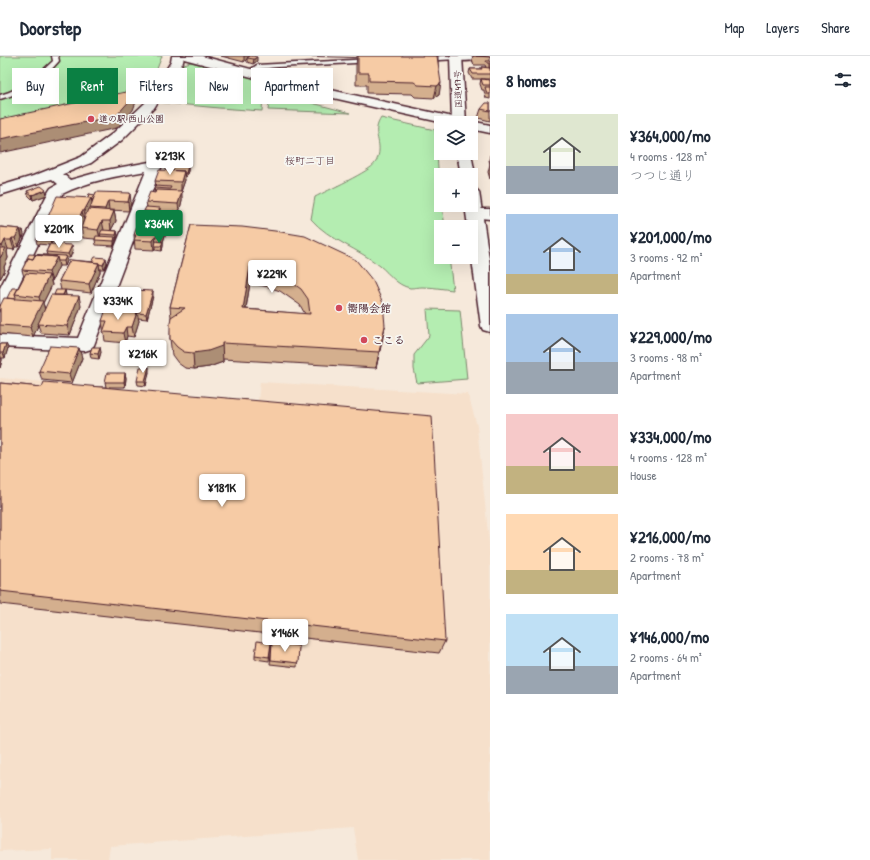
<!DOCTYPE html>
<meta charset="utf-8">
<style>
body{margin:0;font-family:"Patrick Hand","Klee One",sans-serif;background:#f2f2f3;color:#1f2937;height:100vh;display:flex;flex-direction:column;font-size:15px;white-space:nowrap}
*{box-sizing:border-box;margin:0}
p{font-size:13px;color:#747a83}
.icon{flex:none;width:22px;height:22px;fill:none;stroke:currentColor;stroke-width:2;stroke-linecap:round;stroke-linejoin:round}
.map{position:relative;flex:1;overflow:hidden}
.side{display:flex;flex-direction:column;background:#fff;width:380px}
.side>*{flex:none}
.top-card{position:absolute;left:12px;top:12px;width:380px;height:36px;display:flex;gap:8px}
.controls{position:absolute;left:434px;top:60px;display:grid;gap:8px}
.controls a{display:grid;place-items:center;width:44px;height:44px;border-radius:0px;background:#fff;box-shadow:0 4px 16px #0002;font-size:20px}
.price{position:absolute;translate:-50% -34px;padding:0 9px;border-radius:4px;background:#fff;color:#222;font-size:13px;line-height:26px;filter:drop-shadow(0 1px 2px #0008)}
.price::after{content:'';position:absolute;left:50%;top:24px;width:12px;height:9px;margin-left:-6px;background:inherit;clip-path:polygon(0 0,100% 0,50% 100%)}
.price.active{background:#0b8043;color:#fff}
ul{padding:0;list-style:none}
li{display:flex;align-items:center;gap:12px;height:100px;padding:0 16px}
li span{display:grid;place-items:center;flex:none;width:112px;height:80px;border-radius:0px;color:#555}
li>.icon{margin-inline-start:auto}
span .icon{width:48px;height:48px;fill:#fffc;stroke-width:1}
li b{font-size:17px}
h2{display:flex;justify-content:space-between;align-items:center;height:48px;padding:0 16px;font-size:17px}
.pill{padding:0 14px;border-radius:0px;background:#fff;box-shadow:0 4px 16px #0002;font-size:14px;line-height:36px}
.pill.active{background:#0b8043;color:#fff}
header{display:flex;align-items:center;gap:24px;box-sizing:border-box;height:56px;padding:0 20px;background:#fff;border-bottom:1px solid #e0e1e3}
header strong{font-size:19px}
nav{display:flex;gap:22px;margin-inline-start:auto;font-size:14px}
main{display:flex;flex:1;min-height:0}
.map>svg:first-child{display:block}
</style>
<header>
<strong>Doorstep</strong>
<nav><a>Map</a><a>Layers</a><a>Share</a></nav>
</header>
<main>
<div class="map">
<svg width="490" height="804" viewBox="0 0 490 804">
<rect width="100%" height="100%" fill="#f6e9db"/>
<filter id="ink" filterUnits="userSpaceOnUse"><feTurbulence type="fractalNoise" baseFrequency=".025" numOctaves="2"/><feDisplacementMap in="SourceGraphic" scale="8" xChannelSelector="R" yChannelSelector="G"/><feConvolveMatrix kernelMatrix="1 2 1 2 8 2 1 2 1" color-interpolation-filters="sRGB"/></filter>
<g filter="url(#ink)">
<path fill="#f6e0cb" d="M0,322L258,345L260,326L468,338L477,370L490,496V804H358L353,772L110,790L108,804H52V793L0,795Z"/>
<path fill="#b4edb1" stroke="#7f866e" d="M0,0H162L146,41L141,44L0,74Z
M191,6L264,25L262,55L219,52L156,46L180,9Z
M271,36L350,57L268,54Z
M381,62L435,74L441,149H442L445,171H441V201H449L453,234C443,233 433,231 422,231C419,231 414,232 410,232C396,229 390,218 380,210C359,193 329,184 311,163L315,141C326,135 371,115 375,107C377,105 379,98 379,95C380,82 372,76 381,62Z
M427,253L460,254L467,323L417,327L414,313V299L429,280Z"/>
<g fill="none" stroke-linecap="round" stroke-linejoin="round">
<g stroke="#4a1f2b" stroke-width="3">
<path id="lane" d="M52,0H58L59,5C43,24 24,37 0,43V39C22,33 37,20 53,5Z
M443,0L460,1L457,3L423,5L420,3L423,1Z
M372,3L375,5L374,6L277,11L259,13L250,18L247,16L257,9Z"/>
</g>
<g stroke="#4a1f2b" stroke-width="3">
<path id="street" d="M172,0H184L183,6L154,52L122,84L91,107L63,118L70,124L106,114L155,105L160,106L162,109L94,289L91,293L85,295L0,291V279L78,282L146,115C117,120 88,125 62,138L9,249L6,253L0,255V232L49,135L51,132L58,128L52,123L0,139V130L33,120L81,101L112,78L145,47L171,6Z
M452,0H485L483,2C474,5 462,6 453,3Z
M475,153H490V163L470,161L467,158L470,155Z"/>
</g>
<g stroke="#4a1f2b" stroke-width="3">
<path id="secondary" d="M182,0H202L322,32L462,63L468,66L471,65L490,69V77L471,73V67H444L320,39L184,3Z"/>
</g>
<g stroke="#4a1f2b" stroke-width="3">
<path id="highway" d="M450,0H462L466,67H452Z
M457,97H471L475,119L473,122L471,123V119H461Z
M471,131L476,133L479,136L490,209V276L483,274L481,270L471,196V171H468L465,149H471Z"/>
</g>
<use href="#lane" fill="#f6f6f2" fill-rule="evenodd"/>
<use href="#street" fill="#f6f6f2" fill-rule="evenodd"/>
<use href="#secondary" fill="#f6f6f2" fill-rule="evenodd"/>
<use href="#highway" fill="#f6f6f2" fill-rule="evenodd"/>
<path stroke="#4a1f2b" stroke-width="1" d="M302,0L368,2"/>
</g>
<path fill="#d4af8e" stroke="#4a1f2b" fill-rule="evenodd" d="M221,0H252L257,5L253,8L247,6V3L244,6Z
M357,0H438V3L439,39L434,42L415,41L412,38L367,37V29H356V10Z
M473,0H490V23H472L469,17L470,13H481V11H486L485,9H474L472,3Z
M481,23L490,24V43L486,42L484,35V34H482L480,28Z
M490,47V65L478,62L481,53Z
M490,99V123L488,116L490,108L489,104Z
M188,108L187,110H188V115L186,121H184L185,124L181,135L182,144L179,157V160L177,167H172L171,162L173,157L160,156L159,159L168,169L163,186V190L162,195L155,194V192L154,194L135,193L134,179L146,163L147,160H145L144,155L147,151L146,146L155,137L154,132L156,130L155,125L166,114V111Z
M27,135L47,139L33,144L28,139Z
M89,138L131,147L129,155L109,154V155H114L116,165L111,174L117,175L118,180L117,184H115V186L114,190L96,189L95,184V183L83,182L81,172L84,164L79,176L65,175L63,180H61V181L59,185L53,184L51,188L73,194L70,202H66L67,205L65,210H59L52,225H51L52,229L43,247L45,253L54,239L61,234L59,225L70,204L107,207L104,213H100V216L91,237L65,234L66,240L81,250L70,279L41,277L38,269L33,281L0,278V250L18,232L24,221L22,214L25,208V206L47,199L46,196L49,189L37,188L36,184L46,176L44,170L88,141Z
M191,169L385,270L376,312L223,303V306L209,311L194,313L185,312L178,307L172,299L170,283L171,261L170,251ZM250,227L269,231L280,235L300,249L305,258L246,253Z
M0,171L20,173V174H23L24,179L18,191H15L14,194L8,193L7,196L8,202L4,211L5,214L0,223Z
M153,240L147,263L138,262L139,265L134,281L127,280L125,287L105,285L102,265L108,253L124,250L125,255H126V251Z
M0,288H6L8,292L5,302H2V304L0,312Z
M79,292L82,302L72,327L42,324L39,315Z
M101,296L99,303L91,302L90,297Z
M149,316L146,330L138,329L137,325Z
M125,317L126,322L125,331H109L445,585L439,597L0,548V327L42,331H106L105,326Z
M271,587L269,605L255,603V599Z
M272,587L299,590L297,611L270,608Z"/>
<path fill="#ac8e74" stroke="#4a1f2b" d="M244,0H250L247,2V3L244,6Z
M257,1V5L253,8L254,3Z
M441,27L439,39L434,42L437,30Z
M135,34L136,46L133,54L117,72L0,97V83Z
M188,103V108L186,115L185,110Z
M188,110V115L186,121V117Z
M184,115L185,124L181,136V126Z
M46,134L47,139L33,144L32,139Z
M182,135V144L179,157V160L177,167V162L179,156L178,148Z
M130,137L131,147L129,155L128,146Z
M91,142L93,151L90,152V156L86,164L84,155Z
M108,145L109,154L106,162L105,153Z
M160,152V157L159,161L158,156Z
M82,155L84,164L79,176L77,167Z
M114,155L116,165L111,174L110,165Z
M167,159L168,169L163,186V190L162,195L161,180Z
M102,165L104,174L100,178L101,181L100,183L98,174Z
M63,166L65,175L63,180L61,171Z
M20,173L22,182L18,191L15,182Z
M23,174L24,179L23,182L21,177Z
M117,175L118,180L117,184L116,179Z
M60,177L61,181L59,185L58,180Z
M52,179L53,184L51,189L50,184Z
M155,180L156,189L155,190V192L154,194L153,185Z
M115,181V186L114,190V185Z
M12,182L15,191L14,194L11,184Z
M5,184L8,193L7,196L8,202L4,211L5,214L0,223V202L4,195L2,190Z
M72,189L73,194L70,202L68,198Z
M66,200L67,205L65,210L64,205Z
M57,201L59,210L52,225L49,216Z
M106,202L107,207L104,213L103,209Z
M99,207L100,216L91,237L89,228Z
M250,211V227L243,269V253Z
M49,219L52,229L43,247L45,254L33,281L30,271L41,248L39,241Z
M65,234L66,239L64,245L63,240Z
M153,235V240L147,263L146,258Z
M79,240L81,250L70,279L67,270Z
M137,256L139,265L134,281L132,271Z
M385,270L382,286L376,312L379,296Z
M126,271L127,280L125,287L123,277Z
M222,287L223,306L209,311L194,313L193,297Z
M6,288L8,292L5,302L3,297Z
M100,291L101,296L99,303L98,298Z
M79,292L82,302L72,327L69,318Z
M0,298L2,304L0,312Z
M149,311V316L146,330L145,325Z
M125,317L126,322L125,331L124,326Z"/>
<path fill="#f6cba5" stroke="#4a1f2b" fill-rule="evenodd" d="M250,0H252L257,1L254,3L247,2Z
M358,0H437L441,27L437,30L418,29L414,26L369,25V17H358Z
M476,0H490V1Z
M486,5H490V12H489V7H487Z
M481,11L490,12V18H473L470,13H482Z
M481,23L490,24V29H483Z
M485,31H490V38H487Z
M135,34L132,42L116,60L0,83V63Z
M486,47H490V55L481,53Z
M172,102L188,103L185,110H188L186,117H184V115L168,114L169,111H166L168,105H171Z
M159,114L184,115L181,126L155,125Z
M41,130L46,134L32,139L27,135Z
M155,130L171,131L170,133L154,132Z
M156,134L182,135L178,148L146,146L150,136L155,137Z
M96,136L130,137L128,146L108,145L105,153L90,152Z
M89,138L95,139L92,145L91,142L88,141Z
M57,140L91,142L84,155H82L77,167L63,166L61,171L44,170Z
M146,151L160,152L158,156L144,155Z
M88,153L114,155L110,165H102L98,174L81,172Z
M173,155L179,156L177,162H171Z
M148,158L167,159L161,180H155L153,185L134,184L136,179H134L139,163H146Z
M191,169L242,171L275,175L305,180L356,204L373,225L383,247L385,270L379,296L222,287V290L208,295L193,297L184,296L177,291L170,283V267L171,261L185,252L170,251ZM250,211L269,215L281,219L301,233L308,243L310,258L243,253Z
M0,171L20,173L15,182H12L11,184H5L2,190L0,189Z
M102,174L117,175L116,179L100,178Z
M40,175L60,177L58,180L52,179L50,184H36Z
M96,180L115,181L114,185L95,184Z
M156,185L163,186L161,190H155Z
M50,188L72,189L68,198L46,196Z
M0,192H6L0,202Z
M29,198L66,200L64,205H58L57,201L35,199L33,203L28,202L26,206H25Z
M35,199L57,201L49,216L22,214L28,202L33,203Z
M95,201L106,202L103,209L99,208V207L92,206Z
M70,204L99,207L89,228L59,225Z
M26,217L49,219L39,241L15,238Z
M12,232H18L15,238L16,241L15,243L7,242Z
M56,234H65L63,239H54Z
M132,234L153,235L146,258L138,257L139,252L126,251Z
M51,239L79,240L67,270L38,268Z
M4,242L43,245L30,271L0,269V250Z
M110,249L124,250L123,254L108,253Z
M106,253L137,256L132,271H126L123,277L103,276L107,265H102Z
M0,288H6L3,297H0Z
M50,290L79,292L69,318L39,315Z
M92,291H100L98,298L90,297Z
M140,311H149L145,325H137Z
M107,317H125L124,326H105Z
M44,326L432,360L445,585L0,535V327L42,331Z
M257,585L271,587L269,601L255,599Z
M272,587L299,590L298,607L271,604Z"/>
</g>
<g fill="#d1495b" stroke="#f6f6f2" stroke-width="1.5">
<circle cx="91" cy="63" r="4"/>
<circle cx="339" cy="252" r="4"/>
<circle cx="364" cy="284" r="4"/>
</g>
<g text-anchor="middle" stroke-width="3.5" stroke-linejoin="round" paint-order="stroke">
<g font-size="9" fill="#4a1f2b" stroke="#f6f6f2">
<text transform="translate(458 33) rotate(-92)" y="3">国道417号</text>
</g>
<g font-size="9" font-weight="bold" fill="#4a1f2b" stroke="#f6f6f2" text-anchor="start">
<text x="99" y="66">道の駅 西山公園</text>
</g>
<g font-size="10" fill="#4a1f2b" stroke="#f6f6f2">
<text x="310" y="108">桜町二丁目</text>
</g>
<g font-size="11" font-weight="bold" fill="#4a1f2b" stroke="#f6f6f2" text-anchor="start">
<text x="347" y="256">嚮陽会館</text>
<text x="372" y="288">ここる</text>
</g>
</g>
</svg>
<div class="controls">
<a><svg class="icon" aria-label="layers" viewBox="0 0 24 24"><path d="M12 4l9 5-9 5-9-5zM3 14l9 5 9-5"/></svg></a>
<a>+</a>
<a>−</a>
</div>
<b class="price" style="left:170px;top:120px">¥213K</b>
<b class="price active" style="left:159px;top:188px">¥364K</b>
<b class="price" style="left:59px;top:193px">¥201K</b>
<b class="price" style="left:272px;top:238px">¥229K</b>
<b class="price" style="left:118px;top:265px">¥334K</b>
<b class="price" style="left:143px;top:318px">¥216K</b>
<b class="price" style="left:222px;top:452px">¥181K</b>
<b class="price" style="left:285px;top:597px">¥146K</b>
<div class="top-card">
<a class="pill">Buy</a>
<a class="pill active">Rent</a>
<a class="pill">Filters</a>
<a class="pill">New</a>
<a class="pill">Apartment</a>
</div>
</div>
<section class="side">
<h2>8 homes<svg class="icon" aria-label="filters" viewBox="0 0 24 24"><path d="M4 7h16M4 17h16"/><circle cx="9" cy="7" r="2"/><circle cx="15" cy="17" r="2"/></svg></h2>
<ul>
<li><span style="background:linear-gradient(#dfe7d0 65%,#9aa5b1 0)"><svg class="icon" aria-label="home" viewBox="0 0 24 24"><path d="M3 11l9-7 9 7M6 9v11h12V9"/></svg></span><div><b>¥364,000/mo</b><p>4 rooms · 128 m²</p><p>つつじ通り</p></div></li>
<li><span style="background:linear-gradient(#a9c7e8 75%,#c2b280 0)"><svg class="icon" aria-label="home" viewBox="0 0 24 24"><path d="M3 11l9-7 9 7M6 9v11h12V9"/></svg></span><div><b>¥201,000/mo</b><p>3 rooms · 92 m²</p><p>Apartment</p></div></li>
<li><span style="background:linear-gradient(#a9c7e8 60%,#9aa5b1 0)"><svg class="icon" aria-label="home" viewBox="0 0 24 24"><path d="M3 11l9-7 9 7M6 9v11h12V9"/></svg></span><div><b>¥229,000/mo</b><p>3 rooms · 98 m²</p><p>Apartment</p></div></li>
<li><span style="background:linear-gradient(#f6c9c9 65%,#c2b280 0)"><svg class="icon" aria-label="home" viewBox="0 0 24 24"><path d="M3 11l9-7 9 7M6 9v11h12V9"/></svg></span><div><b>¥334,000/mo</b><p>4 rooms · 128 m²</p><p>House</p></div></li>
<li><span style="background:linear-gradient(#ffd9b3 70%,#c2b280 0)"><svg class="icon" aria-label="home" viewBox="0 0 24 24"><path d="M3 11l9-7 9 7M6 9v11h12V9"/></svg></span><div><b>¥216,000/mo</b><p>2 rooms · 78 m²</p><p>Apartment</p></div></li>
<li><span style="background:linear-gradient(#bfe0f5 65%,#9aa5b1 0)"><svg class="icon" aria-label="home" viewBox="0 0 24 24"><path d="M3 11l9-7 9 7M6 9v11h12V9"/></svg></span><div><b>¥146,000/mo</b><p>2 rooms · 64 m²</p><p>Apartment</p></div></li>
</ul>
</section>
</main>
